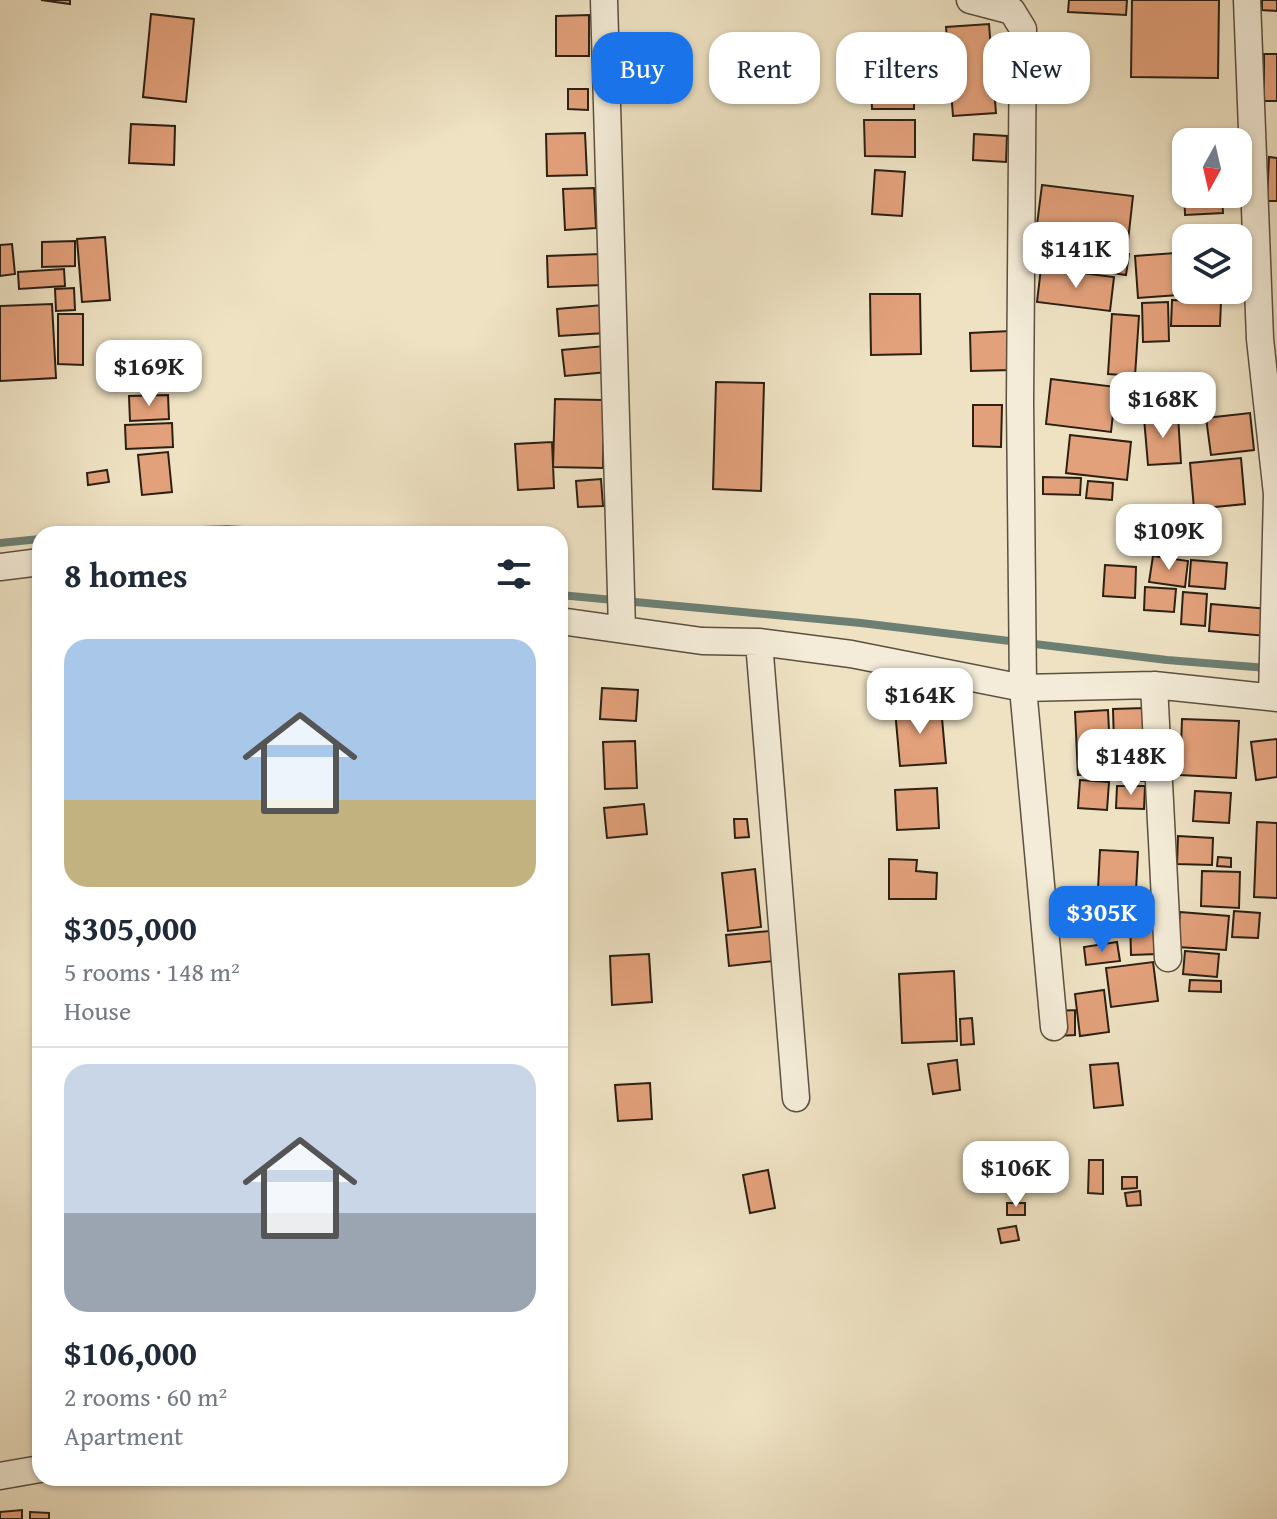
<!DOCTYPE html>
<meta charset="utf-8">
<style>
body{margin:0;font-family:"Gentium Book Plus",serif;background:#f2f2f3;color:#1f2937;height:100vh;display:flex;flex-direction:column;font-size:30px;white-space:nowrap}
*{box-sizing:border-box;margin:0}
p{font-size:26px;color:#747a83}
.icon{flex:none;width:44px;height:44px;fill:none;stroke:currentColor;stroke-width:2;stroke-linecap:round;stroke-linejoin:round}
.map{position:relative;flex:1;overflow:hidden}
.drawer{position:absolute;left:32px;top:526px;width:536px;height:960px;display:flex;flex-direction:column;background:#fff;border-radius:24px;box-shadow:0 2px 6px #0004}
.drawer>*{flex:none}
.banner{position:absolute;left:592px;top:32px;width:564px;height:72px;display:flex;gap:16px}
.needle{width:52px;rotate:188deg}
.buttons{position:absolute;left:1172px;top:128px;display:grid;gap:16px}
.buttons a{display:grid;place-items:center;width:80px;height:80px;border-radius:16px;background:#fff;box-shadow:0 2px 6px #0004;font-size:40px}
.price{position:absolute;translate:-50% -68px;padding:0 18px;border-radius:16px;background:#fff;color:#222;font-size:26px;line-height:52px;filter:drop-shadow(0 2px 4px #0008)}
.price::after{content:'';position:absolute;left:50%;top:48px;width:24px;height:18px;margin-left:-12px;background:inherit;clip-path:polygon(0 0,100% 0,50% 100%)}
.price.active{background:#1a73e8;color:#fff}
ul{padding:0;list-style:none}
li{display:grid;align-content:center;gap:16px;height:424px;padding:0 32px}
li+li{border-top:2px solid #e0e1e3}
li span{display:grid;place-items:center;height:248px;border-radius:24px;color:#555}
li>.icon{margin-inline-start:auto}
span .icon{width:144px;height:144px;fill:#fffc;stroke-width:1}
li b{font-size:34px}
h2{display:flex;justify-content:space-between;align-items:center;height:96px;padding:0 32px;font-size:34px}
.pill{padding:0 28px;border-radius:24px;background:#fff;box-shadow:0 2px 6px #0004;font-size:28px;line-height:72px}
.pill.active{background:#1a73e8;color:#fff}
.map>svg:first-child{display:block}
</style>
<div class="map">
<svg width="1277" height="1519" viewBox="0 0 1277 1519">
<rect width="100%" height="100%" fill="#eee2c3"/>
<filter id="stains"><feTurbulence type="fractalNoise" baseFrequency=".0025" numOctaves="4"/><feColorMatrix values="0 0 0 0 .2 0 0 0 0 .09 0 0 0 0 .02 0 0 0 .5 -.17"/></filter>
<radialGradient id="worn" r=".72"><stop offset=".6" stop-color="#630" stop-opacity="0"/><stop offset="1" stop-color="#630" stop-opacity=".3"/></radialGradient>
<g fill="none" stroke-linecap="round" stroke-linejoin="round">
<path stroke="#6d7f73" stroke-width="8" d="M95,534L227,529L309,534
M0,543L40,539
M560,595L861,623L1167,660L1267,668"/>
</g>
<path fill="#e3a17b" stroke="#2b2014" stroke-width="2" d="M41,0H70V4Z
M1069,0H1127L1126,15L1068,12Z
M1132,0H1219L1218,78L1131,77Z
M1262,0H1277V11L1262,10Z
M151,14L194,19L186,102L143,97Z
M589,15V56H556V16Z
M989,24L996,113L953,116L946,27Z
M1063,33V51H1028V34Z
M1264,54H1277V101H1264Z
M937,82L938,102L917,103V83Z
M871,83H914V109H872Z
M568,89H588V110L568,109Z
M864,120H915V157L865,156Z
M131,124L175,126L174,165L129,163Z
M585,133L587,175L547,176L546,134Z
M974,134L1007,136L1006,162L973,160Z
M1183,149L1186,194H1222L1223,213L1185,215Z
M1269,157L1277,158V201H1267Z
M875,170L905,172L902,216L872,214Z
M1042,185L1133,196L1127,250L1035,240Z
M594,188L596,228L565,230L563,189Z
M105,237L110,300L82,302L77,239Z
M75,241V266L42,267V242Z
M12,244L15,274L0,276V245Z
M1107,251L1129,254L1126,275L1105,272Z
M1175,253L1178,295L1138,298L1135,256Z
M601,254L602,285L548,287L547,256Z
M1041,268L1114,277L1110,311L1037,302Z
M64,269L65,286L19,289L18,272Z
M74,288L75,310L56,311L55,289Z
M1191,290H1230V297L1191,299Z
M870,294H920L921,354L871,355Z
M1172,300L1221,301L1220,326H1171Z
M1168,302L1169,341L1143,342L1142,303Z
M52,304L56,378L0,381V306Z
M603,305L605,333L559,336L557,309Z
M58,314H83V365L58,364Z
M1112,314L1139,316L1135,376L1108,374Z
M1010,331L1012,370L971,371L970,333Z
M605,346L608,372L565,376L562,350Z
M130,354L159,356L158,372L129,370Z
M132,375L161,376V391L132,390Z
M1122,378L1144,379L1141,415L1119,413Z
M1051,379L1116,387L1111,432L1046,424Z
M716,382L764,383L761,491L713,489Z
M168,395L169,419L130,421L129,396Z
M555,399L604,400L603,468L553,467Z
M973,405H1002L1001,447L973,446Z
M1250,413L1254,450L1211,455L1206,418Z
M1178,416L1181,463L1148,465L1144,418Z
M172,423L173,447L126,449L125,425Z
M1070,435L1131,442L1127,480L1066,473Z
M552,442L554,488L518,490L515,444Z
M168,452L172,492L142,495L138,455Z
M1241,458L1245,504L1194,509L1190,463Z
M107,470L109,482L88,485L87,473Z
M1043,477L1081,478L1080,495L1043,494Z
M601,479L603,506L578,507L576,481Z
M1088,481L1113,483L1112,500L1086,498Z
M1153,556L1188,561L1185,587L1149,582Z
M1191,560L1227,563L1225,589L1189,586Z
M1105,565L1136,567L1135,598L1103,596Z
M1145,587L1176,589L1174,612L1144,610Z
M1183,592L1207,594L1205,626L1181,624Z
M1211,604L1269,609L1267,636L1209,631Z
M885,686L901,688L899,707L883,705Z
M602,688L638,690L636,721L600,719Z
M941,707L946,763L900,766L895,710Z
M1144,708L1145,743L1114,744L1113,709Z
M1108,710L1111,773L1078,775L1075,712Z
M1182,719L1239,721L1236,778L1180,775Z
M1277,739V777L1256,780L1251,742Z
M635,741L637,788L605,789L603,742Z
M1116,750L1147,751L1146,781L1115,780Z
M1080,780L1109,782L1107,810L1078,808Z
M1117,786H1145L1144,809L1116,808Z
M937,788L939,828L897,830L895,790Z
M1195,791L1231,793L1229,823L1193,821Z
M644,804L647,834L607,838L604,808Z
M734,819H747L749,837L735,838Z
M1257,822L1277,823V898L1254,897Z
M1178,836L1213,838L1212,865L1177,864Z
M1100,850L1138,852L1136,891L1098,889Z
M1218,857L1231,858V867L1217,866Z
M889,859L917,860L916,871L937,873L936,899H889Z
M755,869L761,927L728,931L722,873Z
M1202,871L1240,872L1239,908L1201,906Z
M1234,911L1260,913L1258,938L1232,937Z
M1180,912L1229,916L1226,950L1177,947Z
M1130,919H1157L1158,954L1131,955Z
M780,930L783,960L729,966L726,935Z
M1117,942L1120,961L1086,965L1084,947Z
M1185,951L1219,954L1217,977L1183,974Z
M649,954L652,1002L612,1005L610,956Z
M1153,962L1158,1001L1111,1007L1106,968Z
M954,971L957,1041L902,1043L899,974Z
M1190,980L1221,981V992L1189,991Z
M1104,990L1109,1032L1080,1036L1075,994Z
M1075,1010V1035L1058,1036L1057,1011Z
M972,1018L974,1044L961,1045L960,1019Z
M957,1060L960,1090L933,1094L928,1064Z
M1118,1063L1123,1105L1094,1108L1090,1065Z
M650,1083L652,1119L618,1121L615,1085Z
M1089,1160H1103V1194L1088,1193Z
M768,1170L775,1208L750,1213L743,1175Z
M1122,1177H1137V1188L1122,1189Z
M1140,1191L1141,1205L1127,1206L1125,1193Z
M1007,1203H1025V1215H1007Z
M1016,1226L1019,1240L1001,1243L998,1229Z
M22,1510V1519H0V1512Z
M30,1512L49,1513V1519H30Z"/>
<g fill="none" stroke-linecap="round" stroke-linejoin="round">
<g stroke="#5c5040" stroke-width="29">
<path id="minor" d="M604,0L622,629
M970,0L1012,11L1023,29L1020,401L1023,688L1054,1027
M1247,0L1260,339L1277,494L1272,697
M0,567L40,562
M560,621L702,641L759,642L851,654L1023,688L1154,685L1277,698
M759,642L796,1098
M1154,685L1168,958
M0,1476L40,1469"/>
</g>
<use href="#minor" stroke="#f4ecd8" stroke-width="26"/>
</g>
<rect width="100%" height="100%" filter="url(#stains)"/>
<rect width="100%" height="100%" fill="url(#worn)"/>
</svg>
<div class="buttons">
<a><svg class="needle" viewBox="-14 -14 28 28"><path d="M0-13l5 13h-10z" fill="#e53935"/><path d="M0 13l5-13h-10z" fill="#747a83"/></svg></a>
<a><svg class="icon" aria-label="layers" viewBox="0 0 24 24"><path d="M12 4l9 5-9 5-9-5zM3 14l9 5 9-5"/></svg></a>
</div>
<b class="price" style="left:1076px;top:290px">$141K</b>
<b class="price" style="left:149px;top:408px">$169K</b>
<b class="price" style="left:1163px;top:440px">$168K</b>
<b class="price" style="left:1169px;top:572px">$109K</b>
<b class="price" style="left:920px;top:736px">$164K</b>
<b class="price" style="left:1131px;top:797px">$148K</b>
<b class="price active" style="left:1102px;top:954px">$305K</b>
<b class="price" style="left:1016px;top:1209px">$106K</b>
<div class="banner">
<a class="pill active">Buy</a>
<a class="pill">Rent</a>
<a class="pill">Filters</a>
<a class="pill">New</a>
</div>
<section class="drawer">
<h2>8 homes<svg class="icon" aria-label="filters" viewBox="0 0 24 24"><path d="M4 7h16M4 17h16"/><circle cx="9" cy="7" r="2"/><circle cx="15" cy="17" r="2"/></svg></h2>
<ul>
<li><span style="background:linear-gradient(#a9c7e8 65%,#c2b280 0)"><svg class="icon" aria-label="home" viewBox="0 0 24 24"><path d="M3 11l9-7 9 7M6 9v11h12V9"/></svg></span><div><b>$305,000</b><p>5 rooms · 148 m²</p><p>House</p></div></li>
<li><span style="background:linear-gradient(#c9d6e8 60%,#9aa5b1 0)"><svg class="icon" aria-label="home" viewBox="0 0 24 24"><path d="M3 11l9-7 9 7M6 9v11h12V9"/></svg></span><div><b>$106,000</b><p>2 rooms · 60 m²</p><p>Apartment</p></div></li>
</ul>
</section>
</div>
